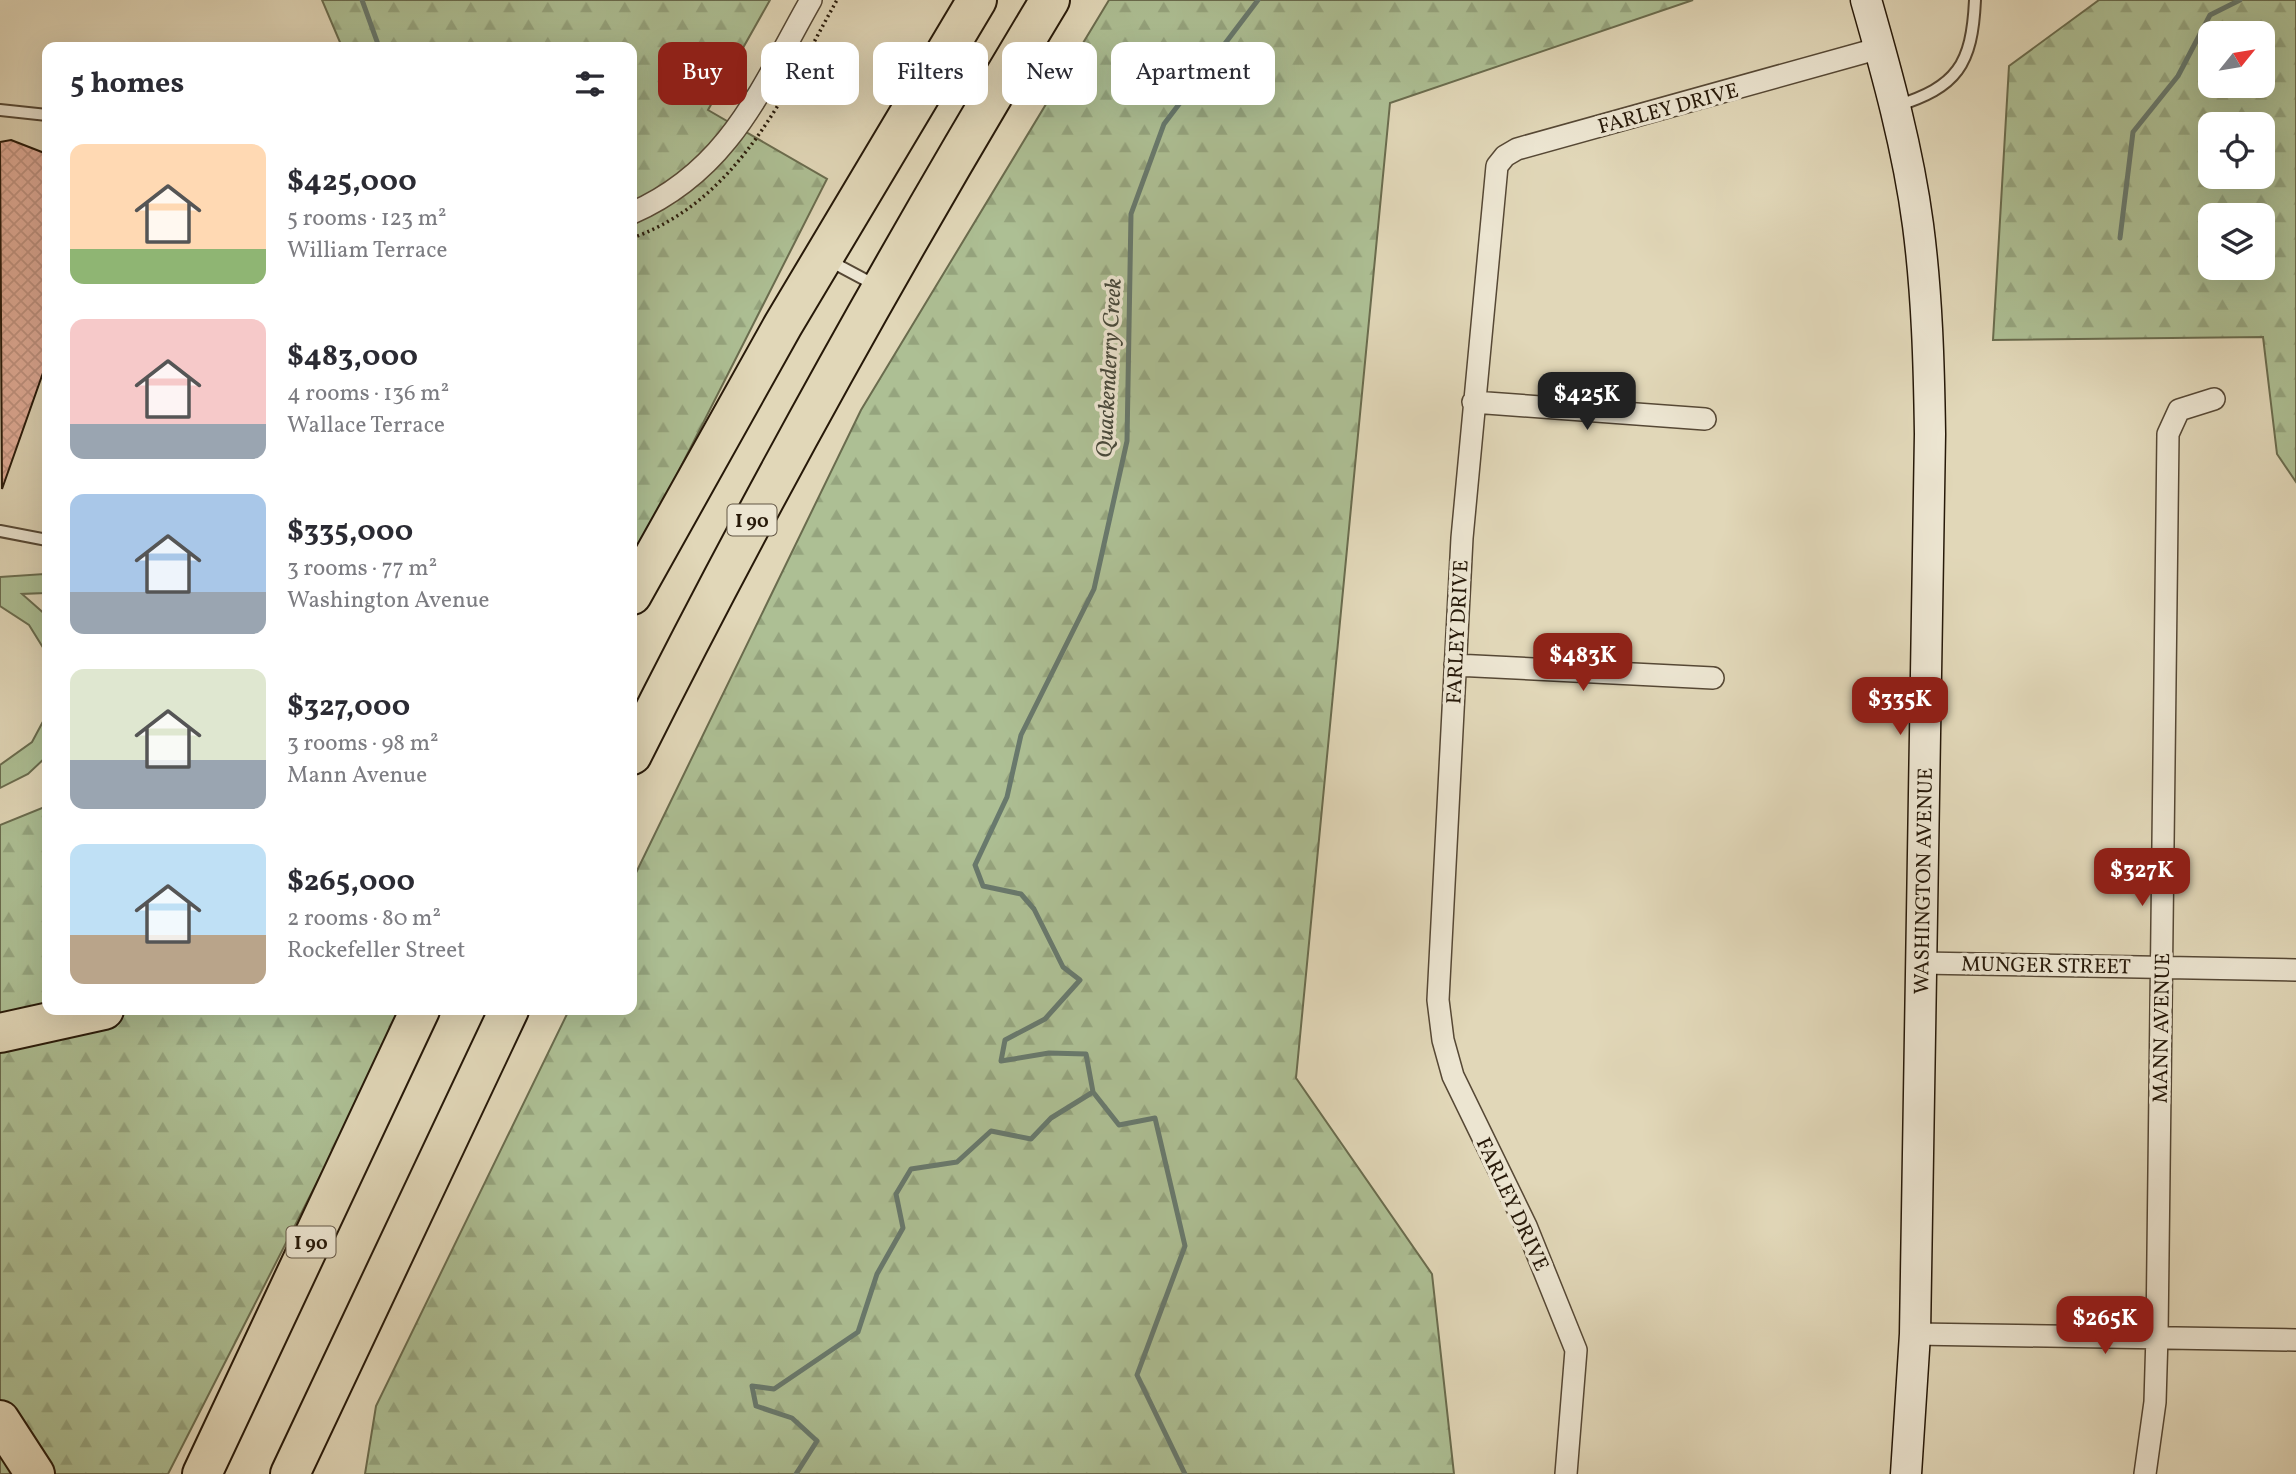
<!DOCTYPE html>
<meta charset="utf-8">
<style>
body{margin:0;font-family:Vollkorn,serif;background:#f2f2f3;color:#2b2b33;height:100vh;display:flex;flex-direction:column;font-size:26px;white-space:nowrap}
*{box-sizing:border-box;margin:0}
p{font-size:23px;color:#7c7c81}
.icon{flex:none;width:38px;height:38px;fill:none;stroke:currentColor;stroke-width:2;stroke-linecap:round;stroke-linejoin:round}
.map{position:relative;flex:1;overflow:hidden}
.drawer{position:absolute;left:42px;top:42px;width:595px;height:973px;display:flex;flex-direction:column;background:#fff;border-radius:14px;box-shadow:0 7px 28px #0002}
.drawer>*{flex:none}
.banner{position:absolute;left:658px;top:42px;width:665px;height:63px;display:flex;gap:14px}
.needle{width:46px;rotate:60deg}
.fabs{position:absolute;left:2198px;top:21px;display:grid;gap:14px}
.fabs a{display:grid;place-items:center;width:77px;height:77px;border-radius:14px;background:#fff;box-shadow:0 7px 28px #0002;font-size:35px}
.price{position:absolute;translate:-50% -60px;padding:0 16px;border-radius:14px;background:#8f2418;color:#fff;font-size:23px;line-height:46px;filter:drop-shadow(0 2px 4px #0008)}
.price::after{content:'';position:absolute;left:50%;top:42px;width:21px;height:16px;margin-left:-10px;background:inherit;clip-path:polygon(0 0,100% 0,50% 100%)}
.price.current{background:#222;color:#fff}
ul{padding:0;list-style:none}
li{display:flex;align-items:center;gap:21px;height:175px;padding:0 28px}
li span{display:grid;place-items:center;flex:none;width:196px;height:140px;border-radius:14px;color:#555}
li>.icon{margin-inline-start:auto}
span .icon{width:84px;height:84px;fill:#fffc;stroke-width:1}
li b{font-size:30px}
h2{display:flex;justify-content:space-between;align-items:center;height:84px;padding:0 28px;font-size:30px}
.chip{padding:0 24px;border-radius:14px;background:#fff;box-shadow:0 7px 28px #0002;font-size:24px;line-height:63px}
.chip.current{background:#8f2418;color:#fff}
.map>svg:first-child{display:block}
</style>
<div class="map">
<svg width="2296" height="1474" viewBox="0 0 2296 1474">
<defs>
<pattern id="forest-firs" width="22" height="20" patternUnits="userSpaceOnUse" patternTransform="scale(1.75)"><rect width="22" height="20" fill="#adbf94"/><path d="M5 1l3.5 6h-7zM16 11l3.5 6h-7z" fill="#95a47e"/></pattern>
<pattern id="building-cross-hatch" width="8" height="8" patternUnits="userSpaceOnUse" patternTransform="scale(1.75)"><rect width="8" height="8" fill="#e2ad99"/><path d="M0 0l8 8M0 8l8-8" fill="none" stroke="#c29482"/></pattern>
</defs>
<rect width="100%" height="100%" fill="#e1d7b8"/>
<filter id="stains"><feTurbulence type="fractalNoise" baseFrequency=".00286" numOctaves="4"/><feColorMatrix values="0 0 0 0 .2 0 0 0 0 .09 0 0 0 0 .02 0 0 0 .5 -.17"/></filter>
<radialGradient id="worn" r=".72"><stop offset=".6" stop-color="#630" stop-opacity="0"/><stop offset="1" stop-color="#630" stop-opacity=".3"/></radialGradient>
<path fill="#adbf94" stroke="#6a6c4e" stroke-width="2" d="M44,574L45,593L22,594L47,616V654L29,625L0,606V577Z
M47,714V756L28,774L0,788V765L32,742Z"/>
<path fill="url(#forest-firs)" stroke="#6a6c4e" stroke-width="2" fill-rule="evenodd" d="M322,0H770L708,110L827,179L632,563V47H342Z
M1109,0H1693L1390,103L1296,1078L1432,1274L1454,1474H365L376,1406L569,1010H632V881L861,410Z
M2099,0H2296V482L2277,454L2263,337L1993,340L2009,66ZM2263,33V86H2210V33ZM2263,124V177H2210V124ZM2210,215H2263V268H2210Z
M47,806V1010H405L168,1474H0V825Z"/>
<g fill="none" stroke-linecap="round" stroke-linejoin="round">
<path stroke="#68796d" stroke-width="5" d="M362,0L379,47
M2120,238L2133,132L2178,76L2210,15L2240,0
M1093,1092L1119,1125L1155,1118L1185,1246L1137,1375L1185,1474
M796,1474L817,1441L792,1418L756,1406L752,1386L774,1389L858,1332L877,1274L903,1228L896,1194L911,1169L957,1162L991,1131L1031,1139L1051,1118L1093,1092L1086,1054L1049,1053L1001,1061L1005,1040L1045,1019L1080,980L1063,967L1034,909L1021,894L983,886L975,865L1007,797L1021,735L1094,589L1127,441L1131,214L1164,124L1258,0"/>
</g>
<path fill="url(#building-cross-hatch)" stroke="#271909" stroke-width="2" d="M11,140L47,154V371L44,370L2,489L0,142Z"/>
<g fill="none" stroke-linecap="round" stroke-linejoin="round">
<g stroke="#564835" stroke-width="14">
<path id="lane" d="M1896,106C1957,87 1972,65 1975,0
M0,110L47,115
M830,261L875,285
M0,531L47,540"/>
</g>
<g stroke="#564835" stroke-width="24">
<path id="street" d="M632,213C730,170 761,88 811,0
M1473,402L1705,419
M1455,665L1713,678
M1921,963L2296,970
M1915,1334L2296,1340
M1566,1474L1576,1350L1526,1226L1453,1076L1443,1040L1438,1000L1462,538L1497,166L1505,156L1517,149L1880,48
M2145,1474L2155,1402L2157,1335L2168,434L2179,410L2214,399"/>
</g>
<g stroke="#271909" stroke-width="33">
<path id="secondary" d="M1866,0C1887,73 1908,149 1918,225C1927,294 1929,364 1930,434L1915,1334L1906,1474"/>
</g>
<g stroke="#271909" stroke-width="42">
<path id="highway" d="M632,595L783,325L977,0
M632,755C761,497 901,247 1050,0
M0,1033L104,1010
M0,1420L35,1474
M202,1474L420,1010
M290,1474L509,1010"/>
</g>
<path stroke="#271909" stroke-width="3.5" stroke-dasharray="2 3.5" stroke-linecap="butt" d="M632,238C739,200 785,93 837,0"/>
<use href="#lane" stroke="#ece5d1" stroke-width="10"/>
<use href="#street" stroke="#ece5d1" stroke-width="21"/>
<use href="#secondary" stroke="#ece5d1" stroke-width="30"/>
<use href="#highway" stroke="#e1d7b8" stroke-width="38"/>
</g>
<g text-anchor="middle" stroke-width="7" stroke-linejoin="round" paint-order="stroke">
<g fill="#ece5d1" stroke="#625645" stroke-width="2">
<rect x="727.5" y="504.5" width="49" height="31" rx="5"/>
<rect x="286.5" y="1226.5" width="49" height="31" rx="5"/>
</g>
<g font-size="19" font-weight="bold" fill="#271909">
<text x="752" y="527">I 90</text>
<text x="311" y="1249">I 90</text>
</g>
<g font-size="21" fill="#271909" stroke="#ece5d1">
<text transform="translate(1668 108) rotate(-15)" y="7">FARLEY DRIVE</text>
<text transform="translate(1457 632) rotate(-87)" y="7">FARLEY DRIVE</text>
<text transform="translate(1923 881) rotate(-89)" y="7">WASHINGTON AVENUE</text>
<text transform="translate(2046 965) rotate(1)" y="7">MUNGER STREET</text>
<text transform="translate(2161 1028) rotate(-89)" y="7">MANN AVENUE</text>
<text transform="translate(1513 1204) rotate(65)" y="7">FARLEY DRIVE</text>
</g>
<g font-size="23" font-style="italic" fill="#48493b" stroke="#ece5d1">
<text transform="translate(1108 368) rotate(-87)" y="8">Quackenderry Creek</text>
</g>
</g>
<rect width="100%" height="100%" filter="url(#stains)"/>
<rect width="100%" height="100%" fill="url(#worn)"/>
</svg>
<div class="fabs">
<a><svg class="needle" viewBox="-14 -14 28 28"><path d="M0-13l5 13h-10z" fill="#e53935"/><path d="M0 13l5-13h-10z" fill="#7c7c81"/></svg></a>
<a><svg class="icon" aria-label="locate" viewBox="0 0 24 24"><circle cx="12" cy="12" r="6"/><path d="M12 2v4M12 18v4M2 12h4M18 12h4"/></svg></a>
<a><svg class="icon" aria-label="layers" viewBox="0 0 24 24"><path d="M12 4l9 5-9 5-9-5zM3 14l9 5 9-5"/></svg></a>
</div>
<b class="price current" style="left:1587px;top:432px">$425K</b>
<b class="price" style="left:1583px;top:693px">$483K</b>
<b class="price" style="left:1900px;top:737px">$335K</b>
<b class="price" style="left:2142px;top:908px">$327K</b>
<b class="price" style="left:2105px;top:1356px">$265K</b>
<div class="banner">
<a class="chip current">Buy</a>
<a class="chip">Rent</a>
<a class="chip">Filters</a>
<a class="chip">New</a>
<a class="chip">Apartment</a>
</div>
<section class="drawer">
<h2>5 homes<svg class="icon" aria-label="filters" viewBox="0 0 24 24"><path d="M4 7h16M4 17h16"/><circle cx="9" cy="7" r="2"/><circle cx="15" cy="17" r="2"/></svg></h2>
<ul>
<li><span style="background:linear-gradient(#ffd9b3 75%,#8fb573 0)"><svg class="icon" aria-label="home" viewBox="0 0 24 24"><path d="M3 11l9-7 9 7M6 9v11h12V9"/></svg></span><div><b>$425,000</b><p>5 rooms · 123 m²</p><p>William Terrace</p></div></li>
<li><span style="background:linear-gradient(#f6c9c9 75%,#9aa5b1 0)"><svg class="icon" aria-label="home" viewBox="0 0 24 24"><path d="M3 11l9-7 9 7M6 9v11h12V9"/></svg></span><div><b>$483,000</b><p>4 rooms · 136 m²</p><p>Wallace Terrace</p></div></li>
<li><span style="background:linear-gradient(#a9c7e8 70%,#9aa5b1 0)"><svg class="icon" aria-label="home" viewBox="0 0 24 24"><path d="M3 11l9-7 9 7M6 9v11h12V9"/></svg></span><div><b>$335,000</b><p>3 rooms · 77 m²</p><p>Washington Avenue</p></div></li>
<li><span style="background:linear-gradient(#dfe7d0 65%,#9aa5b1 0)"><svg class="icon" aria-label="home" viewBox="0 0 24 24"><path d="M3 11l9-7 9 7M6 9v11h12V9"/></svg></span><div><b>$327,000</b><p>3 rooms · 98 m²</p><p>Mann Avenue</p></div></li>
<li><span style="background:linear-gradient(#bfe0f5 65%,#b9a48a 0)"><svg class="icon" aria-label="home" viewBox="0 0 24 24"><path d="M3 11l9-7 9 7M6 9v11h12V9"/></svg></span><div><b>$265,000</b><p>2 rooms · 80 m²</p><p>Rockefeller Street</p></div></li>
</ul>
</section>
</div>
